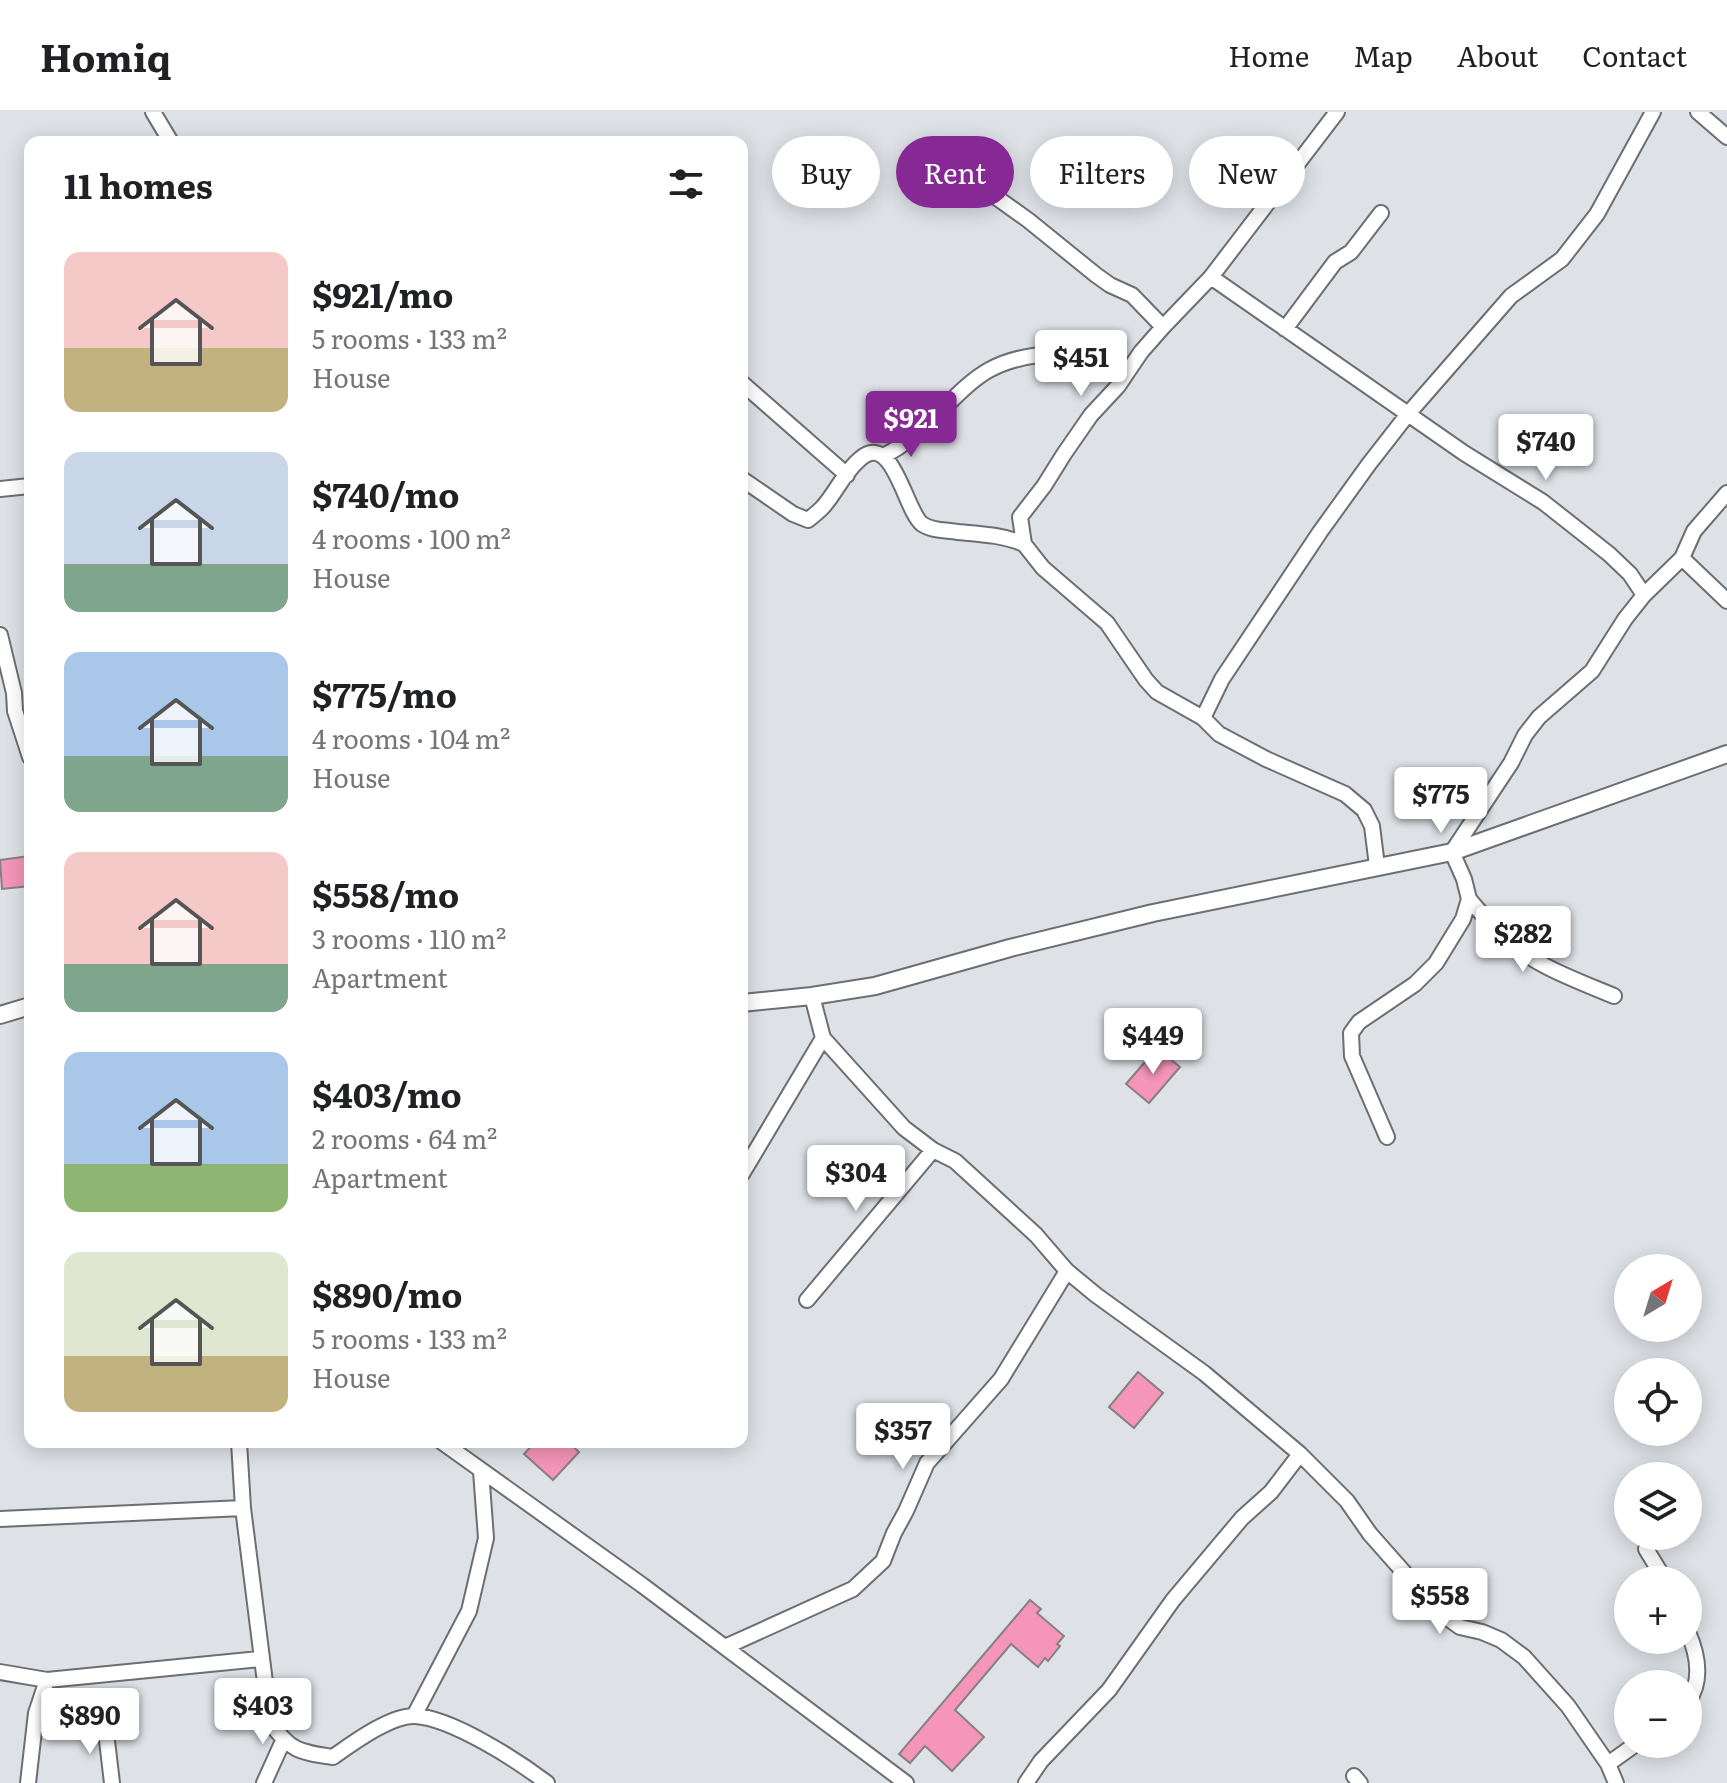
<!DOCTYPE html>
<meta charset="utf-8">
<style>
body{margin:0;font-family:Literata,serif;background:#f6f6f6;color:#202124;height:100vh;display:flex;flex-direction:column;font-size:30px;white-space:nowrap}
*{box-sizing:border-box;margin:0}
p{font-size:26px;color:#757577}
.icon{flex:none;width:44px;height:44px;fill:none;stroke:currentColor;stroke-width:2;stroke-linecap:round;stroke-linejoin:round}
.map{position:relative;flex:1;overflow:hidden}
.side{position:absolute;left:24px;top:24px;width:724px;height:1312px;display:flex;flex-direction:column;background:#fff;border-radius:16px;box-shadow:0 4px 20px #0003}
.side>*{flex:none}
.guide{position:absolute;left:772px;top:24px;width:760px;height:72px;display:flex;gap:16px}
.needle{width:52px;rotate:38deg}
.controls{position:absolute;left:1614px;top:1142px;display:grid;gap:16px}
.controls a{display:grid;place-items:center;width:88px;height:88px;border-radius:50%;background:#fff;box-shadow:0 4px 20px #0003;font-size:40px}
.price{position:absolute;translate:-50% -68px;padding:0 18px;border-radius:8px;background:#fff;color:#222;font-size:26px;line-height:52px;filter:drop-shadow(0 2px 4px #0008)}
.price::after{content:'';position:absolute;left:50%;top:48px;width:24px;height:18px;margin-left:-12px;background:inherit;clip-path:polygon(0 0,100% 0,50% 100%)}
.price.active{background:#872994;color:#fff}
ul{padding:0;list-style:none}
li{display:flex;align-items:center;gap:24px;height:200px;padding:0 40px}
li span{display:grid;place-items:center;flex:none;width:224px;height:160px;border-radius:16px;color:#555}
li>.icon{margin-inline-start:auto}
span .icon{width:96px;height:96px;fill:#fffc;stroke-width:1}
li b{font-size:34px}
h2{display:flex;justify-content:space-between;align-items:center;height:96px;padding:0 40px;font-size:34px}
.pill{padding:0 28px;border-radius:36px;background:#fff;box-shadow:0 4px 20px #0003;font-size:28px;line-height:72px}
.pill.active{background:#872994;color:#fff}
header{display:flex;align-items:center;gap:48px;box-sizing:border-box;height:112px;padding:0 40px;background:#fff;border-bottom:2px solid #e0e0e0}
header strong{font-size:38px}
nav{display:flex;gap:44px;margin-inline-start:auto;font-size:28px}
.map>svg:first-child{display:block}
</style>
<header>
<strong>Homiq</strong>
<nav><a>Home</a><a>Map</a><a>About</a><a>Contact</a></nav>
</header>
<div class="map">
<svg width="1727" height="1671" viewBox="0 0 1727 1671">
<rect width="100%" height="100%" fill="#dee2e7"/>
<path fill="#f595b8" stroke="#878082" stroke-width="2" d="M30,744V774L2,777L0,748Z
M1157,936L1180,955L1149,991L1126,972Z
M1138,1260L1163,1281L1134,1316L1109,1295Z
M535,1330H568L579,1340L553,1368L524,1342Z
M1030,1488L1041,1497L1037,1501L1064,1524L1057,1532L1060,1534L1048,1549L1045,1546L1038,1555L1011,1532L955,1598L984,1625L952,1659L925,1634L910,1651L899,1642Z"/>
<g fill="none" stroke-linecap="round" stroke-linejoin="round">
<g stroke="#6b6e73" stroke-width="18">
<path id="minor" d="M153,0L171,30
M1698,0L1727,25
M970,46L973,61L979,73L1028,108L1096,163L1110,173L1132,183L1163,215
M1211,165L1337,0
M1285,217L1335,150L1351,140L1381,101
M742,271L847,363
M883,344C908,332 926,313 946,294C959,281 973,267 989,258C1023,239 1067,241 1105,240L1123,267
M742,367L793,402L808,408C813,404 818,400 822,396C836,381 844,360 860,347C893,318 905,399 922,412C932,419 946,418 958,420C980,422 1003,423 1024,432
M0,377L30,374
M1727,381L1694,419L1682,446L1727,489
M0,523L14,581L15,599L30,645
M1203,606L1157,580L1146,568L1107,511L1043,456L1024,432L1020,405L1044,374L1064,342L1091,303L1118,274L1141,240L1163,215L1211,165L1464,341L1543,390L1609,442L1630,462L1644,483
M1377,754L1372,714L1364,698L1345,682L1266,647L1219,622L1203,606L1222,567L1320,420L1369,352L1408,302L1511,184L1562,147L1597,102L1653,0
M1469,787C1480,800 1491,813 1503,825C1533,853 1576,868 1614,884
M812,884L823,926L904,1016L933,1038L955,1049L1036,1123L1067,1159L1096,1183L1204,1261L1300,1342L1271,1380L1242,1406L1173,1488L1109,1578L1041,1649L1026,1671
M1387,1025L1352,944L1351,921L1359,910L1415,872L1436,851L1463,807L1469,787L1464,767L1452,740L1511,651L1525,623L1539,605L1592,559L1625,507L1644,483L1682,446
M742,1062L823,926
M807,1188L933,1038
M239,1330L243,1396L270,1610C290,1639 299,1640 333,1645C353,1631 391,1603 415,1604C452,1606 518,1649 547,1671
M442,1330L642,1473L906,1671
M1300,1342L1347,1389L1370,1422L1439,1500L1460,1515L1482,1520L1501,1528L1524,1545L1568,1594L1608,1652L1616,1671
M0,1407L243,1396
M1646,1437L1665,1468
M1688,1520C1698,1543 1703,1568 1688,1590
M725,1535L853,1477L883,1449L894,1421L906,1399L927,1351L1001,1267L1067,1159
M0,1560L47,1568
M414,1604L469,1499L486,1426L481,1359
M105,1612L112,1671
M1608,1652L1636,1632
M1354,1664L1360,1671
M28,1671L36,1601L47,1568L260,1547
M264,1671L283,1629"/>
</g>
<g stroke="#6b6e73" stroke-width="20">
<path id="tertiary" d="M742,891L812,884L875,874L1010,836L1153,801L1452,740L1727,642
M0,903L30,894"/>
</g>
<use href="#minor" stroke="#fff" stroke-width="14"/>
<use href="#tertiary" stroke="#fff" stroke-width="16"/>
</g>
</svg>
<div class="controls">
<a><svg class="needle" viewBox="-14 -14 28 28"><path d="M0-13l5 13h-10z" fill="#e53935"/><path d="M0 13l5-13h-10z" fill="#757577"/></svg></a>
<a><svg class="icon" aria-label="locate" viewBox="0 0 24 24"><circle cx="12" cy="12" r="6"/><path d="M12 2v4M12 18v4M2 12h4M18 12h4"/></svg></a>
<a><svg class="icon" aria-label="layers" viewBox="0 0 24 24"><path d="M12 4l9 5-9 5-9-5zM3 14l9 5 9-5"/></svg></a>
<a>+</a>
<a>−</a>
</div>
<b class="price" style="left:1081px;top:286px">$451</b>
<b class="price active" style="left:911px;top:347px">$921</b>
<b class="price" style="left:1546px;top:370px">$740</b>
<b class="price" style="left:1441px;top:723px">$775</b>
<b class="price" style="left:1523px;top:862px">$282</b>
<b class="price" style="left:1153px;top:964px">$449</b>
<b class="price" style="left:856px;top:1101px">$304</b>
<b class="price" style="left:903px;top:1359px">$357</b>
<b class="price" style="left:1440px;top:1524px">$558</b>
<b class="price" style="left:263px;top:1634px">$403</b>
<b class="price" style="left:90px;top:1644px">$890</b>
<div class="guide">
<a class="pill">Buy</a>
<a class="pill active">Rent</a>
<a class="pill">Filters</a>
<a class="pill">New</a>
</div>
<section class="side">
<h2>11 homes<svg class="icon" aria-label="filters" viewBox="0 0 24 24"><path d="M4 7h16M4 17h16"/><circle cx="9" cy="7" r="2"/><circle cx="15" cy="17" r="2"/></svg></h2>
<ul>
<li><span style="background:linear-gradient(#f6c9c9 60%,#c2b280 0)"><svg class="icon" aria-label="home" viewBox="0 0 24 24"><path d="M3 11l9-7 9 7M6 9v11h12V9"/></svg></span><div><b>$921/mo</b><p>5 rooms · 133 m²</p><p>House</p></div></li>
<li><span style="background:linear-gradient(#c9d6e8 70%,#7fa58c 0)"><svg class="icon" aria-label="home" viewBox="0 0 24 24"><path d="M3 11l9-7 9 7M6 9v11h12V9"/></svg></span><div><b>$740/mo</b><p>4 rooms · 100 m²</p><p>House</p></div></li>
<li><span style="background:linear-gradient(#a9c7e8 65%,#7fa58c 0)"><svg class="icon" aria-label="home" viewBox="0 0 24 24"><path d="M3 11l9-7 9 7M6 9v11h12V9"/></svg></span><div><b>$775/mo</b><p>4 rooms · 104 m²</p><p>House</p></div></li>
<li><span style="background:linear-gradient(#f6c9c9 70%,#7fa58c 0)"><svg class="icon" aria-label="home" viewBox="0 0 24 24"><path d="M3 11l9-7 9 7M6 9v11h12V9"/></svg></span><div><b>$558/mo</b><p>3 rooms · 110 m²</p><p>Apartment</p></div></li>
<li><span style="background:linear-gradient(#a9c7e8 70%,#8fb573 0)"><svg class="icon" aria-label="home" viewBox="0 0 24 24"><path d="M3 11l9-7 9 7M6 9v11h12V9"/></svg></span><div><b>$403/mo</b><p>2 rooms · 64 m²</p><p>Apartment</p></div></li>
<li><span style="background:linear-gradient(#dfe7d0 65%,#c2b280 0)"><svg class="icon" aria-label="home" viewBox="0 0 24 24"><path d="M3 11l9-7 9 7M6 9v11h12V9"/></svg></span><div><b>$890/mo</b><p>5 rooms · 133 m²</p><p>House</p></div></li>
</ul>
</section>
</div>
